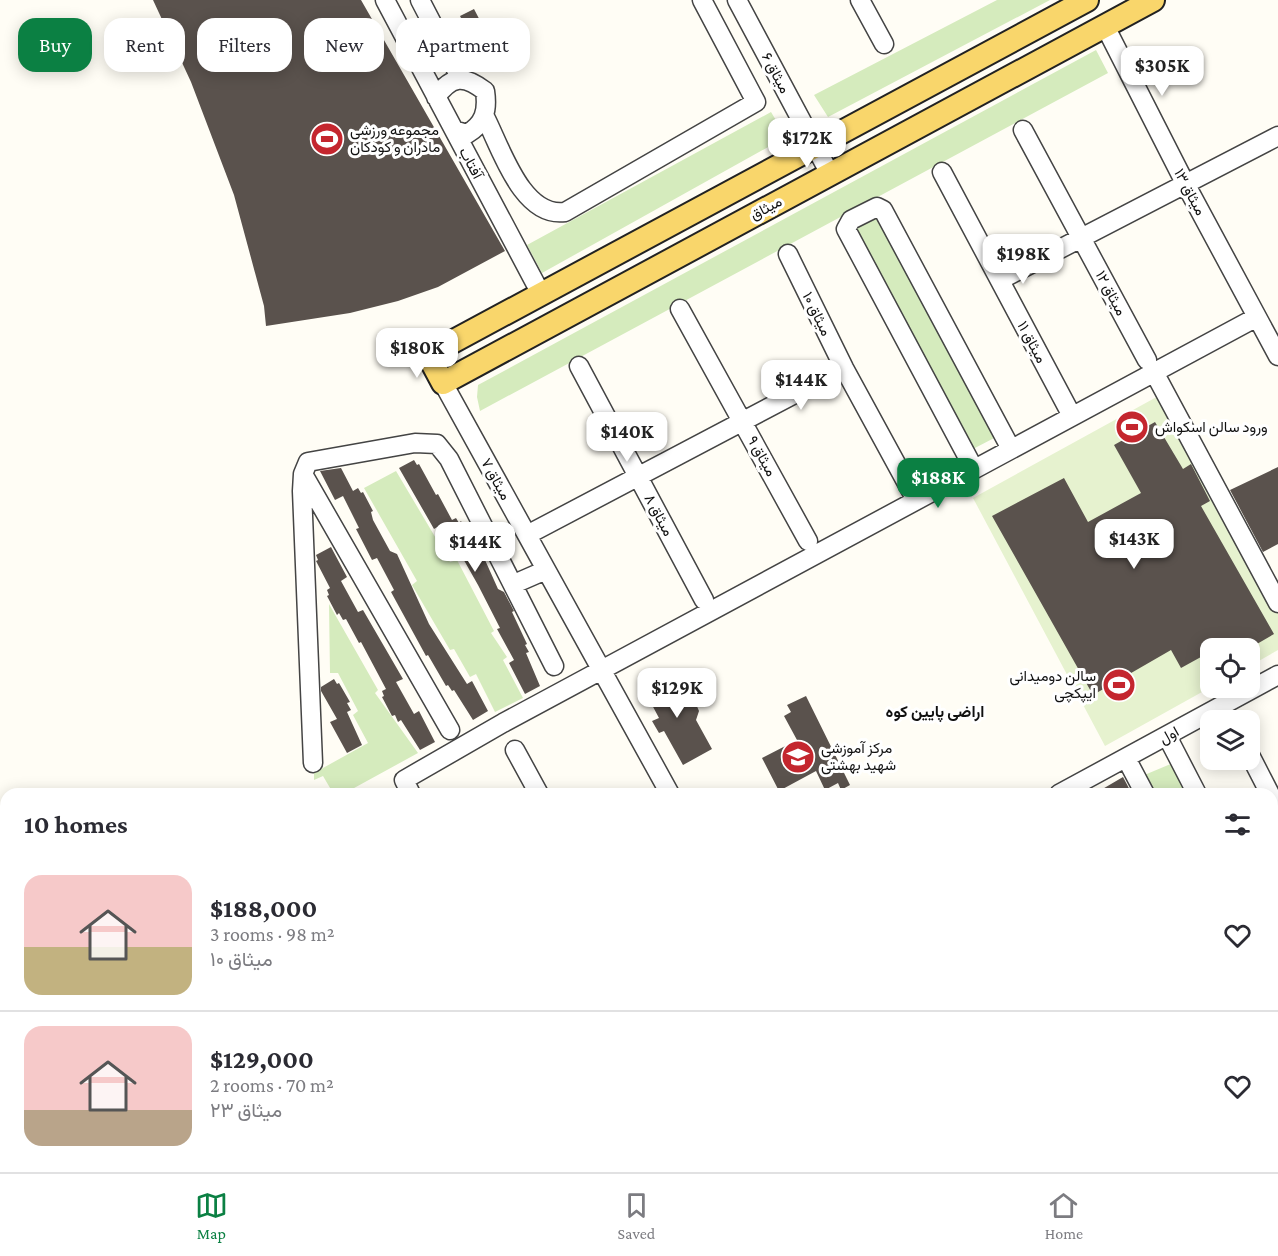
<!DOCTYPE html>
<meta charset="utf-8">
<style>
body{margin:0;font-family:"Crimson Pro",Vazirmatn,serif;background:#f7f7f7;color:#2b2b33;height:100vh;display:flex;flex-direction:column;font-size:22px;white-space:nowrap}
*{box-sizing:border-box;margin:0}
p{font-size:20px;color:#7c7c81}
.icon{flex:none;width:33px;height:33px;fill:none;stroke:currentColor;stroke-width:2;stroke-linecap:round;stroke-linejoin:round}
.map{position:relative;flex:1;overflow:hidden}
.details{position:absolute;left:0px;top:788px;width:1278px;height:386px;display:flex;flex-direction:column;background:#fff;border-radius:18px 18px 0 0;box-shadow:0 3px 15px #0003}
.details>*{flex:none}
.hud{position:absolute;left:18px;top:18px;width:600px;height:54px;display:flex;gap:12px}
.tools{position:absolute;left:1200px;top:638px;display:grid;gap:12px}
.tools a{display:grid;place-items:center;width:60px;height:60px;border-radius:12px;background:#fff;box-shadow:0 3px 15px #0003;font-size:30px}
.price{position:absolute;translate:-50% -51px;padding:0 14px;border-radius:12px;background:#fff;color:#222;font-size:20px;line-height:39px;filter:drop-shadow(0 2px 3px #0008)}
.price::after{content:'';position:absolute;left:50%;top:36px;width:18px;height:14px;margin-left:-9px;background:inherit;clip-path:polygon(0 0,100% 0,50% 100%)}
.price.active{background:#0b8043;color:#fff}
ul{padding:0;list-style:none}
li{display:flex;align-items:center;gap:18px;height:150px;padding:0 24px}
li+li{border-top:2px solid #e1e1e2}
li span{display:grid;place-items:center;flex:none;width:168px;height:120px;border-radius:18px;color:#555}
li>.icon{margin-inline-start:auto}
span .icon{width:72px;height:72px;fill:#fffc;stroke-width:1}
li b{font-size:26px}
h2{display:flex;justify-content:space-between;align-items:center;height:72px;padding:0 24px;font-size:26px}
.tag{padding:0 21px;border-radius:18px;background:#fff;box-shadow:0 3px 15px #0003;font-size:21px;line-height:54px}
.tag.active{background:#0b8043;color:#fff}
.tab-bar{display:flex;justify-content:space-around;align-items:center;height:84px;border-top:2px solid #e1e1e2;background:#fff;font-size:16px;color:#7c7c81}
.tab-bar a{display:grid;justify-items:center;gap:3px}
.tab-bar .active{color:#0b8043}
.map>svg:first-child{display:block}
</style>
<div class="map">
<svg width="1278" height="1172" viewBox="0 0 1278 1172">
<rect width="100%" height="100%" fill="#fffdf5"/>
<path fill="#d5ebbd" d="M997,0H1050L828,117L814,95Z
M1096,50L1108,73L480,411L477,397L478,385Z
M771,112L786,137L542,273L527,245Z
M875,212L998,436L973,449L853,229Z
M396,471L450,562L457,560L494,631L491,633L507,657L503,660L523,698L495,712L476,674L470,677L454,649L450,650L412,585L417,581L364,488Z
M329,604L378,690L375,693L418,753L345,793H333L323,776L314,780V773L368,743L353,715L358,711L338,673H330Z
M1173,763L1188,793H1151L1142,776Z
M424,1167H618L593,1172H404Z"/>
<path fill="#e6f2cf" d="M1173,388L1278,586V650L1250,666V648H1210L1211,687L1105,746L973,498Z"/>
<path fill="#5a524d" d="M153,0H361L505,251L438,287L398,301L350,313L266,326L264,306L234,195L191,82Z
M474,9L486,32L495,28L502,42L490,48L494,54L478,63L464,36L458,40L451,28L463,22L460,16Z
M1155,422L1183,469L1191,464L1210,501L1201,506L1274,634L1250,648H1230L1227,643L1218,648H1210V652L1181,668L1171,650L1093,695L992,516L1064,478L1088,522L1141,493L1114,445Z
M414,460L417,465L419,464L436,495L438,494L452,520L456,518L459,523L461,521L475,548L478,552L481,551L498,589L504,592L514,611L512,612L527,644L525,645L529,652L526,653L540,686L525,694L509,663L514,660L497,629L500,628L478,585L461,555L457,557L441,525L434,529L399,468Z
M1278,467V544L1263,552L1230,490Z
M341,468L353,491L358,488L361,493L363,492L373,511L371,512L373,520L390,551L397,554L429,624L467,684L472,681L488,711L473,720L454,690L452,691L448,685L446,686L428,655L426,656L391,592L394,590L377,558L372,560L356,529L359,528L343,496L335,500L320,471Z
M331,547L347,577L341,581L358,612L363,610L403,679L396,682L414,714L419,711L435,742L420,750L401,720L398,722L395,715L392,716L382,697L384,696L382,691L386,689L361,642L359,643L346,619L343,620L339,613L337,615L327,596L329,595L327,590L330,588L316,561L318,560L316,555Z
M671,672L684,696L696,704L699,711L696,720L712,749L683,765L664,731L659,733L652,721L659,718L643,688Z
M334,679L337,684L339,683L350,702L347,703L351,710L347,712L362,745L347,753L330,722L337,719L321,691V687Z
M806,696L850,785L841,790L838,783L825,790L816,771L779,791L762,758L797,740L784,716L791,712L787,705Z
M1123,777L1132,794H1094Z"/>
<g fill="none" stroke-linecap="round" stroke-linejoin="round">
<g stroke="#444" stroke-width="21">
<path id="minor" d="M385,0L541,294
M420,0L461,79
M737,0L830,174
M860,0L884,44
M1105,26L1186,185L1278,356
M436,97C452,75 464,75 485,91C488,111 484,124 467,134L454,130
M485,117C501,148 522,218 565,212L756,102L702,0
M1023,130L1147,360
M942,172L1072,416
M788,254L844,368L916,500
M1000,280L1278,136
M680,309L808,541
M579,366L704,600
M1154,372L1278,603
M443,383L670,794
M974,469L846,229L851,220L877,207L883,210L1011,449
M303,474L450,730
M527,535L844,368
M514,584L546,570
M1167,736L1197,794
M515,750L539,794
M1250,755L1270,794
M1126,758L1145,794
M313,763L302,491L303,474L308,462L415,443L437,444L449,459L554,666
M411,794L404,780L503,723L1257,317
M1059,794L1278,675
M1272,797L1278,808
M1272,942L1278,954
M1272,996L1278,994
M497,1167L498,1172
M854,1167L856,1172
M1028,1167L1034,1172
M1245,1167L1248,1172
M1185,1172L1190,1167
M1267,1172L1278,1166"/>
</g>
<g stroke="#222" stroke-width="26">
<path id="major" d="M1087,0L428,355L443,383L1153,0
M1272,1042L1278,1040
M1272,1070L1278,1069
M653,1172L676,1167
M795,1172L818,1167"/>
</g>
<use href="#minor" stroke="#fff" stroke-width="18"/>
<use href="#major" stroke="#f9d66b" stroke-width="22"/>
</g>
<defs>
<g id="stadium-disc" transform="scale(1.725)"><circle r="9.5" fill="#c4262e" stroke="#fff"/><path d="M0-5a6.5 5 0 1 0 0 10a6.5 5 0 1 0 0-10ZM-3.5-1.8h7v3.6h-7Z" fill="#fff"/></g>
<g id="school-disc" transform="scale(1.725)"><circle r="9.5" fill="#c4262e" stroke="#fff"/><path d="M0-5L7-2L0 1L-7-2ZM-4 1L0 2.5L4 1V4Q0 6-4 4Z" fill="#fff"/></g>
</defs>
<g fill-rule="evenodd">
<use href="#stadium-disc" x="327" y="139"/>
<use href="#stadium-disc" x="1132" y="427"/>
<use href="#stadium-disc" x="1119" y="685"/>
<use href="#school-disc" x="798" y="757"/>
</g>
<g text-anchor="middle" stroke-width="6" stroke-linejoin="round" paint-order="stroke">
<g font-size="15" fill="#111" stroke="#fff">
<text transform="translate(776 73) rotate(62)" y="5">میثاق ۶</text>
<text transform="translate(471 163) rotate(62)" y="5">آفتاب</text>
<text transform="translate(1190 192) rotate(62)" y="5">میثاق ۱۳</text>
<text transform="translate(766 208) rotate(-28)" y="5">میثاق</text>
<text transform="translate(1111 293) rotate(62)" y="5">میثاق ۱۲</text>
<text transform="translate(817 314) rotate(64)" y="5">میثاق ۱۰</text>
<text transform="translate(1032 342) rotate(62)" y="5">میثاق ۱۱</text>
<text transform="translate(762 456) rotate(61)" y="5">میثاق ۹</text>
<text transform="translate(496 479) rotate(61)" y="5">میثاق ۷</text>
<text transform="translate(659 515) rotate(62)" y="5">میثاق ۸</text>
<text transform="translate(1169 735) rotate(-29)" y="5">اول</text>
</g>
<g font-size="15" fill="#111" stroke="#fff" text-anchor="start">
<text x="350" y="135">مجموعه ورزشی<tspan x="350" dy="17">مادران و کودکان</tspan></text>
<text x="1155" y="432">ورود سالن اسکواش</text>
<text x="1096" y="681" text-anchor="end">سالن دومیدانی<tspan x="1096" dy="17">ایپکچی</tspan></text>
<text x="821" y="753">مرکز آموزشی<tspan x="821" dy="17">شهید بهشتی</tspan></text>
</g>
<g font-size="16" font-weight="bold" fill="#111" stroke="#fff">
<text x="935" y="717">اراضی پایین کوه</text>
</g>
</g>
</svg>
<div class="tools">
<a><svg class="icon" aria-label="locate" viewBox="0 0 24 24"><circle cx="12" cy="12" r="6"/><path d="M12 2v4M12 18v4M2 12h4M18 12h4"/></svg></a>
<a><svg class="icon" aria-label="layers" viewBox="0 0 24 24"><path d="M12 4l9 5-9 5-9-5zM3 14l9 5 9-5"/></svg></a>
</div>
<b class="price" style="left:1162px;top:97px">$305K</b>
<b class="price" style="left:807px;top:169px">$172K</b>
<b class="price" style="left:1023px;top:285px">$198K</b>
<b class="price" style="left:417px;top:379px">$180K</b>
<b class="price" style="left:801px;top:411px">$144K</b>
<b class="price" style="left:627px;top:463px">$140K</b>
<b class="price active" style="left:938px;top:509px">$188K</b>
<b class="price" style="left:1134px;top:570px">$143K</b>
<b class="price" style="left:475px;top:573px">$144K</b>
<b class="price" style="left:677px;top:719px">$129K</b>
<div class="hud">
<a class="tag active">Buy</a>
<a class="tag">Rent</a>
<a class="tag">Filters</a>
<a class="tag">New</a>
<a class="tag">Apartment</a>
</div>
<section class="details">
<h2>10 homes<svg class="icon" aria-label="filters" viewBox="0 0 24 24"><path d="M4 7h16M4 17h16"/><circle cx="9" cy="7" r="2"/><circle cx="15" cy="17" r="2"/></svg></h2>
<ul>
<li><span style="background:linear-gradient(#f6c9c9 60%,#c2b280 0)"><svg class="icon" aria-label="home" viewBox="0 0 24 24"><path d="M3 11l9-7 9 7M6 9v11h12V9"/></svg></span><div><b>$188,000</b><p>3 rooms · 98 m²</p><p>میثاق ۱۰</p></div><svg class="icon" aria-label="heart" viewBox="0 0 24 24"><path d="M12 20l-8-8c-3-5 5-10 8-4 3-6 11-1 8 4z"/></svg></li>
<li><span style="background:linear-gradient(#f6c9c9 70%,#b9a48a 0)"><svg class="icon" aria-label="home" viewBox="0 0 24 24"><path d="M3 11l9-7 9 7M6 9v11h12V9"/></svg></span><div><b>$129,000</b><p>2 rooms · 70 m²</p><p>میثاق ۲۳</p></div><svg class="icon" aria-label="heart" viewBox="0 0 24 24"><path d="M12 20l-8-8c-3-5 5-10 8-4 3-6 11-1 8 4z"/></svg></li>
</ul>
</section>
</div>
<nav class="tab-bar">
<a class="active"><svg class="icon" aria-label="map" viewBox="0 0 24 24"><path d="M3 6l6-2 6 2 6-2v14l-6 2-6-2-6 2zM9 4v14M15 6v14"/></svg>Map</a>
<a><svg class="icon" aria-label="saved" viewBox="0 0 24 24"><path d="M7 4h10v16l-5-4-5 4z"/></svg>Saved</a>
<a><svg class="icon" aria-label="home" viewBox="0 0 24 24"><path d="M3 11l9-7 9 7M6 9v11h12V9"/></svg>Home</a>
</nav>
